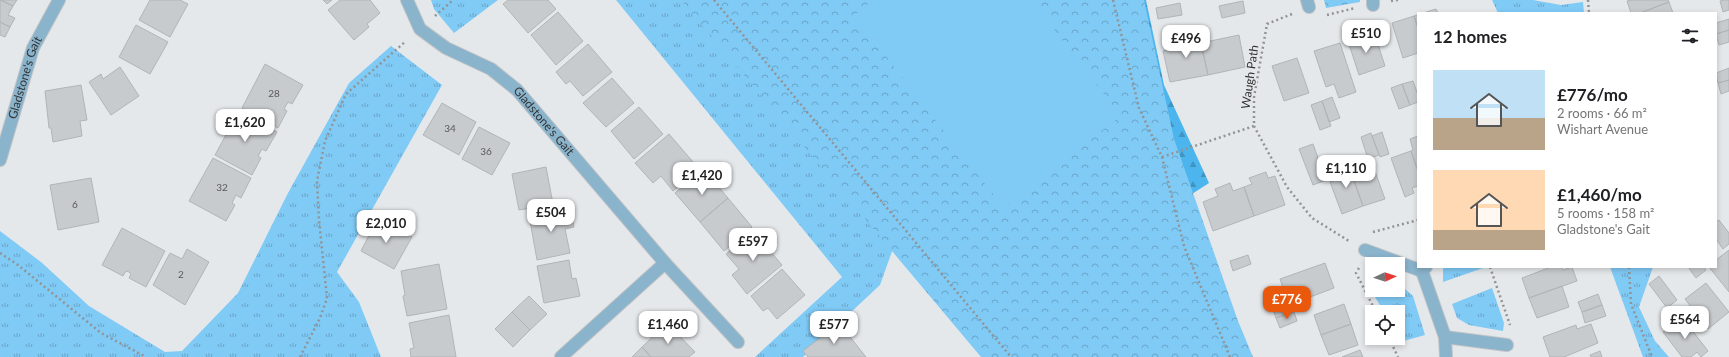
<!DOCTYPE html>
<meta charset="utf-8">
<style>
body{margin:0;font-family:Lato,sans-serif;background:#f2f2f2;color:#202124;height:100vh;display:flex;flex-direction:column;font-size:15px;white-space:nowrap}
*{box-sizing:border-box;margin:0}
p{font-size:13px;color:#757577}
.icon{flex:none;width:22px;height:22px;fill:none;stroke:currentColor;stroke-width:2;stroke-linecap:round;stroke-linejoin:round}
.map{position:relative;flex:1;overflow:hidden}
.side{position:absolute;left:1417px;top:12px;width:300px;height:256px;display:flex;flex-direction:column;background:#fff;border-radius:0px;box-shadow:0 2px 6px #0003}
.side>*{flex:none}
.needle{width:26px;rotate:86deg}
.buttons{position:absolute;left:1365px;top:257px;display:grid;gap:8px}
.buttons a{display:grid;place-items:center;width:40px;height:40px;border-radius:0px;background:#fff;box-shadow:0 2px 6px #0003;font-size:20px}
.price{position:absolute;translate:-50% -34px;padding:0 9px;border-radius:8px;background:#fff;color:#222;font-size:13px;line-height:26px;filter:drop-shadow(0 1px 2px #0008)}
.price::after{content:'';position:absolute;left:50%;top:24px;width:12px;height:9px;margin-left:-6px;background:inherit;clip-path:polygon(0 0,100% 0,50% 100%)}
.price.on{background:#ea580c;color:#fff}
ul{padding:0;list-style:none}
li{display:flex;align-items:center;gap:12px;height:100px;padding:0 16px}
li span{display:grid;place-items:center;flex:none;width:112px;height:80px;border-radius:0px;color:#555}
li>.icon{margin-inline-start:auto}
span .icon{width:48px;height:48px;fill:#fffc;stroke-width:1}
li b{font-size:17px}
h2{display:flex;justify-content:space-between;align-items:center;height:48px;padding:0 16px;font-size:17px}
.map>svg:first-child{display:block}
</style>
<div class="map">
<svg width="1729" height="357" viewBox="0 0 1729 357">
<defs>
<pattern id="grass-tufts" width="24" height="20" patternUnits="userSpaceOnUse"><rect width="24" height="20" fill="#80caf6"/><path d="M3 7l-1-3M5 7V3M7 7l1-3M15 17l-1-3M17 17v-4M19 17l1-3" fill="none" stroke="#69a5c8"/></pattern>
<pattern id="forest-firs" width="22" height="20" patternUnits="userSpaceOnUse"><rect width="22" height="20" fill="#4cb5ed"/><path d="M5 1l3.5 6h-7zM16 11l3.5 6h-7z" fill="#4094c1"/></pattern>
<pattern id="park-crowns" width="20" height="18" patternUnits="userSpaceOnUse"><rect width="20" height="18" fill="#80caf6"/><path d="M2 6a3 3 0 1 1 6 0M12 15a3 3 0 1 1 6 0" fill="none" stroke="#69a5c8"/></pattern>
</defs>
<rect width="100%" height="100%" fill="#e5e8ea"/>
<path fill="url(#grass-tufts)" d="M431,0H498L454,33L434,9Z
M616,0H685L895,243L880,285L803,357H755L842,277Z
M1492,0H1533L1561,5L1583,2L1584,13H1498Z
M391,46L442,85L337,272L359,302L381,357H0V231L41,262L89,306L165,352L182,351L238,293L288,193L349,83Z
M1445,267H1486L1443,282V269Z
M1610,267H1653L1639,307L1655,341L1669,357H1643Z
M1492,288L1504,323L1503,331L1469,325L1457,318L1452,304Z
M1405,289L1413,296L1425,335L1400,342L1398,338V312H1384L1375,297Z"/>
<path fill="url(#forest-firs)" d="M1112,0H1146L1164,85L1209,183L1175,205Z"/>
<path fill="url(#park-crowns)" d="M681,0H1144L1174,139L1238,321L1253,357H981Z
M1324,0H1360V2L1326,8Z"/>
<path fill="#80caf6" d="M873,0H1031L1121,116L1003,207L854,15Z"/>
<path fill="#c8cbce" stroke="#b1b5b7" d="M0,0L13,6L8,15L15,18L10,27L0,22Z
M1,0H17L13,6Z
M150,0H180L188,4L170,37L139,20Z
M323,0H332L327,4Z
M340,0H370L380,13L367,24L369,27L354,40L328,10Z
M508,0H548L556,9L528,33L503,4Z
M1631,0H1668L1669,2L1640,13H1631L1627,1Z
M1724,0H1729V10L1723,12L1720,1Z
M1243,1L1245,13L1222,18L1219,6Z
M1669,2L1673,13H1640Z
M1180,3L1182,15L1158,19L1156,8Z
M1436,9L1438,13H1423Z
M558,12L583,41L556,65L531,35Z
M1418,15V28L1414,16Z
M1414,16L1418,28V53L1403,58L1392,23Z
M1729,19V30L1716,34V23Z
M0,22L10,27L5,37L0,35Z
M136,25L168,42L150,74L119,57Z
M1729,30V42L1719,45L1716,34Z
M1198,31L1208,75L1170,82L1163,51L1180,48L1178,35Z
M1374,32L1385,66L1359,75L1348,41Z
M1239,35L1245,67L1208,75L1201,43Z
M1340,43L1356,92L1339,98L1334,84L1326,87L1314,51Z
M588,44L612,72L583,96L570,81L566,84L556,72Z
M1297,58L1309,93L1284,101L1272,66Z
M265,64L303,85L292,104L288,102L284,109L287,111L278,128L242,108Z
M120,67L139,96L111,115L89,82L101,74L103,79Z
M1729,68V80L1718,83L1716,73Z
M612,78L634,103L606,127L583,103Z
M1729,80V91L1721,94L1718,83Z
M1413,81L1418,95V102L1410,105L1402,84Z
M1402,84L1410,105L1399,109L1391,88Z
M81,85L87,120L80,121L82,136L53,142L51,128H49L45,91Z
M1332,97L1340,118L1329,122L1322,101Z
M1322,101L1331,126L1320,130L1311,105Z
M442,103L476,122L459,155L423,135Z
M639,107L663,134L634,159L611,131Z
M239,111L277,132L266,151L262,149L258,156L261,158L252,175L215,155Z
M479,127L510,143L492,175L462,159Z
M1382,132L1389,154L1380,157L1372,136Z
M1371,133L1379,155L1368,159L1361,137Z
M669,134L699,169L673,191L661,176L653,183L635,163Z
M1418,136V171L1411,151L1413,150L1410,139Z
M1313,144L1326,180L1313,185L1299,149Z
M1411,151L1418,171V186L1412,188L1414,193L1405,197L1391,158Z
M1359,156L1364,169L1373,166L1385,199L1363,206L1352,174L1353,173L1349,160Z
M213,158L251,178L241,198L236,195L232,203L235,205L226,221L189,201Z
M1346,160L1363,206L1342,214L1330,182L1338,179L1333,165Z
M546,167L553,204L519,210L512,174Z
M703,169L728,198L700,222L675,193Z
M1266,172L1268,178L1275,176L1285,205L1254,216L1244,187L1252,184L1249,178Z
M91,178L99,222L58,230L50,185Z
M1230,183L1233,191L1244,187L1254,216L1213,231L1203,202L1218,196L1215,189Z
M728,198L752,227L724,251L700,222Z
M570,207L574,227L565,229L570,253L537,260L529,215Z
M378,218L412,237L394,269L361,251Z
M1719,220L1729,233V244L1723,249L1716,239V222Z
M122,228L165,251L146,287L129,278L131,274L129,272L126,271L123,276L102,265Z
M753,231L782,265L747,294L732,275L739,269L726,254Z
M187,249L209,262L185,305L153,285L170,253L182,259Z
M1729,250V292L1709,267H1716V260Z
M1248,255L1251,264L1233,271L1230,261Z
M569,260L572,279L576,278L580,296L544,303L537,266Z
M1325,263L1334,288L1289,305L1280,279Z
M439,264L447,309L407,316L403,296L405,295L401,271Z
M1551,267H1562L1563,270L1572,267L1577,281L1529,298L1522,278Z
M1688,267H1704L1706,270L1696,278Z
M782,269L805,295L777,319L768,308L763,311L751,296Z
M1659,276L1677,300L1667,308L1649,284Z
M1706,283L1729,312L1708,329L1685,299Z
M1562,286L1569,307L1537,318L1529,298Z
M1598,294L1602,305L1582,312L1578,302Z
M529,296L547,314L530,330L512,312Z
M1288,302L1294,312L1276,318L1272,307Z
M1344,304L1351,324L1321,335L1314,315Z
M1602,305L1606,316L1585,323L1582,312Z
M512,312L530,330L513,347L495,329Z
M1294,312L1297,321L1280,328L1276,318Z
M449,315L456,357H411L410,349L414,348L409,323Z
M1682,317L1708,351L1701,357L1697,352L1691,357H1682L1663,332Z
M667,323L695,352L689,357H651L642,347Z
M839,323L866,357H808L803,351Z
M1351,324L1358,345L1329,355L1321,335Z
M1591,324L1598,343L1564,357H1550L1543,337L1576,325L1577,329Z
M642,347L651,357H632Z
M1360,350L1363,357H1342Z
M1600,351L1602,357H1591L1590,355Z"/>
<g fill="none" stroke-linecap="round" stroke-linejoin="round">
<g stroke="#c1c4c6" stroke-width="14">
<g id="minor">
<path id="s1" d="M407,0L420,29L446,48L491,69L517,90L665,263L738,342"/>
<path d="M1307,0L1309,7"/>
<path d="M1373,5V0"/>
<path id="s2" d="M0,160L33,48L59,0"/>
<path d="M1365,250L1422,271L1426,267"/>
<path d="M1422,271L1445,337L1446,357"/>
<path d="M1445,337L1507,345"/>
<path d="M561,357L665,263"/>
</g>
</g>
<path stroke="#919394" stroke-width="2.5" stroke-dasharray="2 3" stroke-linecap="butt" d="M714,0L1011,357
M1113,0L1139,108L1162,157L1184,246L1230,357
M1588,0L1589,13
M1391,1L1398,0
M1292,14L1267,24L1254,97V126L1287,187L1312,218L1349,241
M1327,15L1355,8
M435,16L453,0
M1162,157L1254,126
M1373,232L1418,220
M0,253L18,265L101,333L146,357
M1490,267L1510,325
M1629,267L1631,304L1652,357
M1359,268L1356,273L1376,312
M1389,338L1398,357
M300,357L320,318L327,298L319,220L317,181L325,141L346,94L406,41"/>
<use href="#minor" stroke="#8ab3cc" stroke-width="12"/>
</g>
<g text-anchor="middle" stroke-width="3" stroke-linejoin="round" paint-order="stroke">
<g font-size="10" fill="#58595a">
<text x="274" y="97">28</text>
<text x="450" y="132">34</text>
<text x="486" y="155">36</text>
<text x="222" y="191">32</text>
<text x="75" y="208">6</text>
<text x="181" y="278">2</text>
</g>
<g font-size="12" fill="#323334" stroke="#e5e8ea">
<text transform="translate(1250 77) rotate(-82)" y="4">Waugh Path</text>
<text dy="4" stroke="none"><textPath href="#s2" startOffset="86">Gladstone's Gait</textPath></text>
<text dy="4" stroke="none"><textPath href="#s1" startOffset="188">Gladstone's Gait</textPath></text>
</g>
</g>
</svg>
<div class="buttons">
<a><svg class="needle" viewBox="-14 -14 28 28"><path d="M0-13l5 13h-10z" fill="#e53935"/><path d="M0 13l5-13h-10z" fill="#757577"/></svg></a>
<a><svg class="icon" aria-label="locate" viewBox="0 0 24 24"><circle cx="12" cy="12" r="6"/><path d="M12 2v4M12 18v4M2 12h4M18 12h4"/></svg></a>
</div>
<b class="price" style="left:1366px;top:54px">£510</b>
<b class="price" style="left:1186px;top:59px">£496</b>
<b class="price" style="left:245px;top:143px">£1,620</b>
<b class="price" style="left:1346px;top:189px">£1,110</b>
<b class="price" style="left:702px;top:196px">£1,420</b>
<b class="price" style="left:551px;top:233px">£504</b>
<b class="price" style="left:386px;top:244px">£2,010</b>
<b class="price" style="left:753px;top:262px">£597</b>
<b class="price on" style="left:1287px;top:320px">£776</b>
<b class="price" style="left:1685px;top:340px">£564</b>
<b class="price" style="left:668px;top:345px">£1,460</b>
<b class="price" style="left:834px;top:345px">£577</b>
<section class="side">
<h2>12 homes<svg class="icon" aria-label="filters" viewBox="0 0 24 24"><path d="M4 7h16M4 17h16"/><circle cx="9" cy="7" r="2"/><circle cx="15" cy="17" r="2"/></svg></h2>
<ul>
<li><span style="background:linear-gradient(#bfe0f5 60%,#b9a48a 0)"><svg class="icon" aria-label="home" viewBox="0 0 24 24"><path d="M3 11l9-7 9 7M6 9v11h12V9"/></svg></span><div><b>£776/mo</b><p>2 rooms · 66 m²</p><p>Wishart Avenue</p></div></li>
<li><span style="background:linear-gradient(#ffd9b3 75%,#b9a48a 0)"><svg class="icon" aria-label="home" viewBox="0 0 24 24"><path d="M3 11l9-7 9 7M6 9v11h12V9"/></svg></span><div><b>£1,460/mo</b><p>5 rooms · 158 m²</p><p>Gladstone's Gait</p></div></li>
</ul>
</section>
</div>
